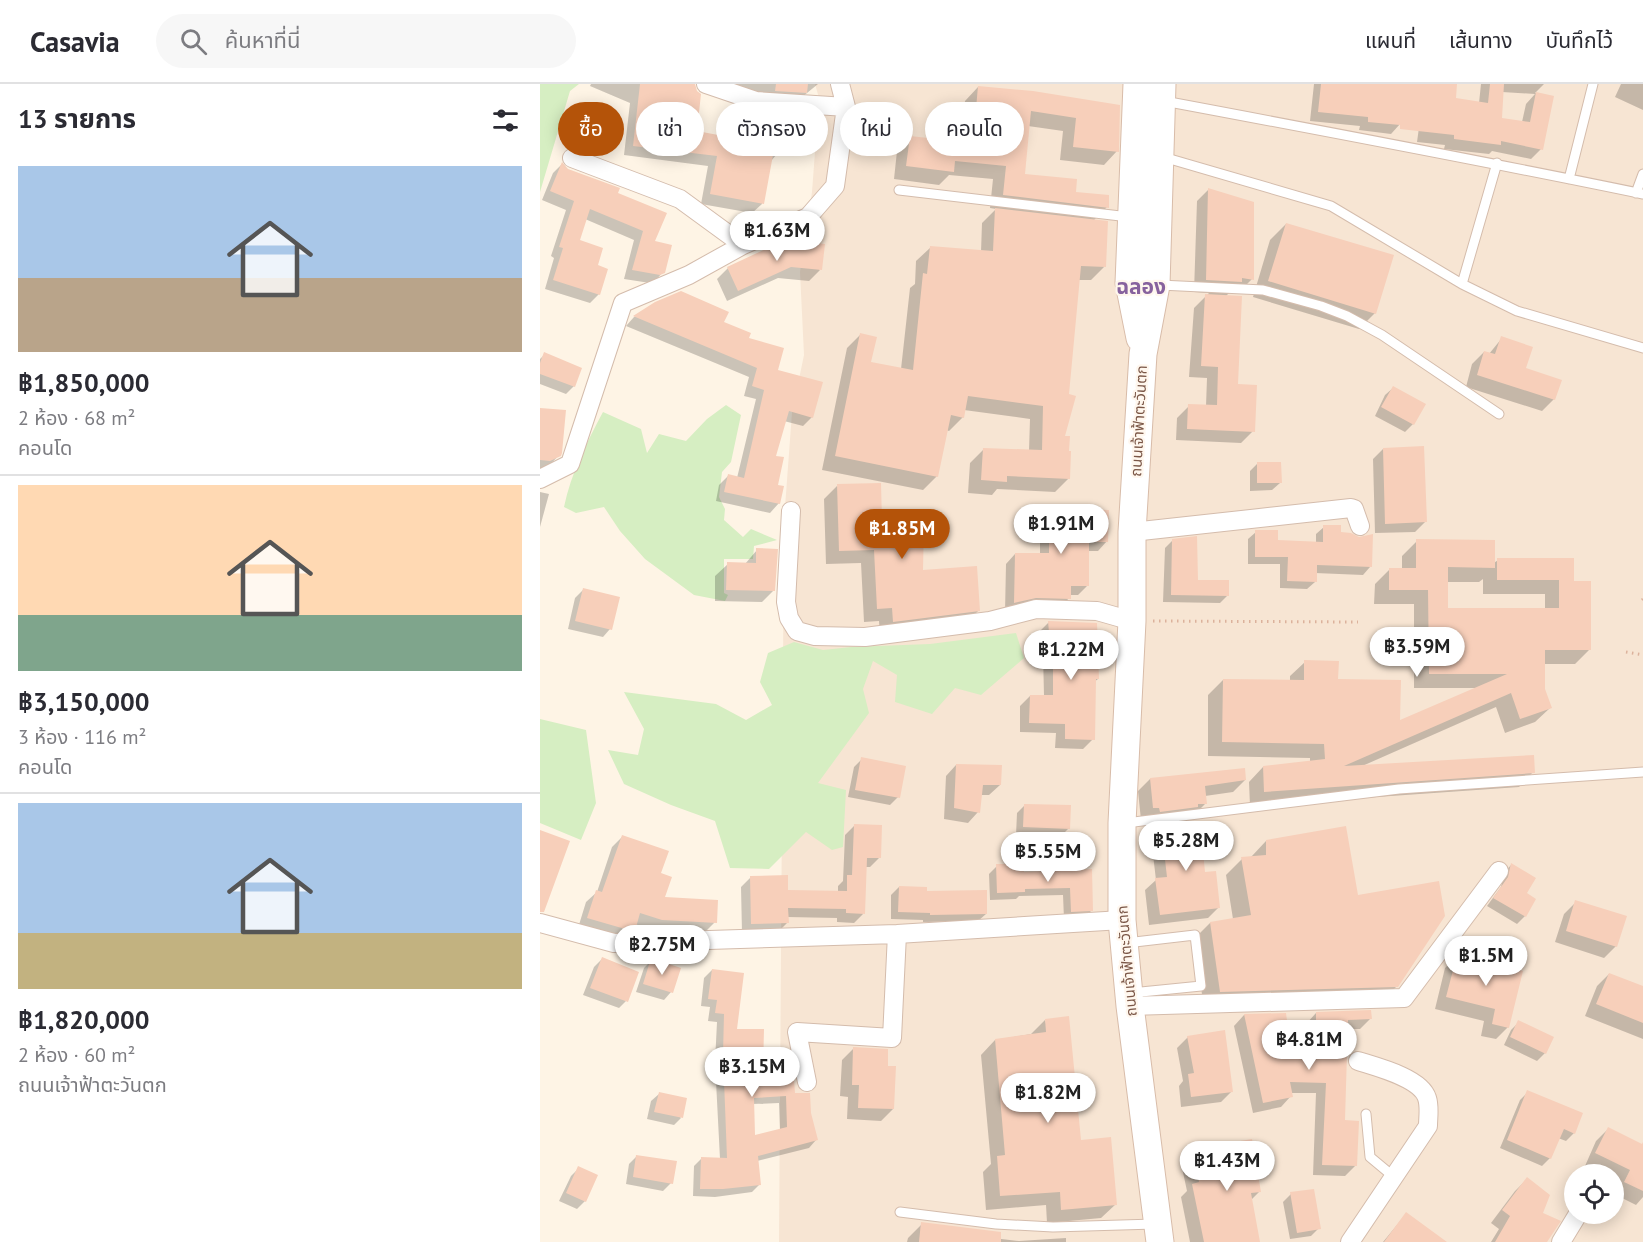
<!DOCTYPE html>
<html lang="th">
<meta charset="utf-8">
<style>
body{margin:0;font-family:"PT Sans","Noto Sans Thai",sans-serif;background:#f7f7f7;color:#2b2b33;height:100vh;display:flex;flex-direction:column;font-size:22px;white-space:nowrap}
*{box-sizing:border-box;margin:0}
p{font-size:20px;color:#7c7c81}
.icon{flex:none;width:33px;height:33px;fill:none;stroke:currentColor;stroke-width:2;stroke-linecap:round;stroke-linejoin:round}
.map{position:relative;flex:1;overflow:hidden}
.side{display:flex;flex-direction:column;background:#fff;width:540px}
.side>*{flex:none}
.hud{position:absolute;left:18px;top:18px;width:570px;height:54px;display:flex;gap:12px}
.controls{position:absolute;left:1024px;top:1080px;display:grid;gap:12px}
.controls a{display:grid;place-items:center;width:60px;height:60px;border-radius:50%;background:#fff;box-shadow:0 3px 15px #0003;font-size:30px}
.price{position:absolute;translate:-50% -51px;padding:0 14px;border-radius:21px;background:#fff;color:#222;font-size:20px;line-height:39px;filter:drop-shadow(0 2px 3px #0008)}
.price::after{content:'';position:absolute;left:50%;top:36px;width:18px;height:14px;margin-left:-9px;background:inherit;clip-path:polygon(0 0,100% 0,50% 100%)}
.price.selected{background:#b45309;color:#fff}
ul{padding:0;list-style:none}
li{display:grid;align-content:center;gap:12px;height:318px;padding:0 18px}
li+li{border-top:2px solid #e1e1e2}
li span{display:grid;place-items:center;height:186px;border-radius:0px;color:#555}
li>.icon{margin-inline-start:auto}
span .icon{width:108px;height:108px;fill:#fffc;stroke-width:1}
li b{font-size:26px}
h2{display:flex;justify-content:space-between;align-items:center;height:72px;padding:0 18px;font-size:26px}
.tag{padding:0 21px;border-radius:27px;background:#fff;box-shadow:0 3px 15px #0003;font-size:21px;line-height:54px}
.tag.selected{background:#b45309;color:#fff}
header{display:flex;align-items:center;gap:36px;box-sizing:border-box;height:84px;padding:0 30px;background:#fff;border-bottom:2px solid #e1e1e2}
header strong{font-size:28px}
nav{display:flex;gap:33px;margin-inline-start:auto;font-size:21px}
.search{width:420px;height:54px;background:#f7f7f7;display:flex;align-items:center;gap:15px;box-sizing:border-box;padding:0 21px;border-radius:33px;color:#7c7c81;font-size:22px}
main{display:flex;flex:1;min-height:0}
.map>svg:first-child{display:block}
</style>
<header>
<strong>Casavia</strong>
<div class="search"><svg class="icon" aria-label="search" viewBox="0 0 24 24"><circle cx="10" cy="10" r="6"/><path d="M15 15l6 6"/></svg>ค้นหาที่นี่</div>
<nav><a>แผนที่</a><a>เส้นทาง</a><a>บันทึกไว้</a></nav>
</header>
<main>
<section class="side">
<h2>13 รายการ<svg class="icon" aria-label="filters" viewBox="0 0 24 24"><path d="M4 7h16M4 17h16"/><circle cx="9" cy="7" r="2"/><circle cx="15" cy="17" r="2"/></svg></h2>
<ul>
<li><span style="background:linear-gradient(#a9c7e8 60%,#b9a48a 0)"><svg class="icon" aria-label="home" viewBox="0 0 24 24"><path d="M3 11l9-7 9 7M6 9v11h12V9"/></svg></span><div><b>฿1,850,000</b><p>2 ห้อง · 68 m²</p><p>คอนโด</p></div></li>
<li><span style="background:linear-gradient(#ffd9b3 70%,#7fa58c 0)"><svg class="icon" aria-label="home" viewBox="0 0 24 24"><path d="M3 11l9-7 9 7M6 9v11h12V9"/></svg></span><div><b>฿3,150,000</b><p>3 ห้อง · 116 m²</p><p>คอนโด</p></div></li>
<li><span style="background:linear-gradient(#a9c7e8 70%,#c2b280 0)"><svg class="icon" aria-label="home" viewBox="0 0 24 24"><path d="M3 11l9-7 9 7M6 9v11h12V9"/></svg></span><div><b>฿1,820,000</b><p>2 ห้อง · 60 m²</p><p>ถนนเจ้าฟ้าตะวันตก</p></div></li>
</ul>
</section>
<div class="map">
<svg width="1103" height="1158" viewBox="0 0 1103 1158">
<rect width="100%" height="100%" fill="#fef4e5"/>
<path fill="#f7e5d3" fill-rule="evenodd" d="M275,0H1103V1158H239L244,437L252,329L264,271L260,188L272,108L279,14ZM1035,1090H1074V1130H1035Z"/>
<path fill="#d6eec2" d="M0,0H39L30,7L0,108Z
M186,321L201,331L191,378L182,388L179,413L185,425L184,436L203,453L211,445L237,456L214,462L213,475H184V509L188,511L185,517L154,511L105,475L80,447L64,423L36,429L24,423C31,389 47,358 63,328L101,345L107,369L119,350L146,357L167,335Z
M476,549L484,574L441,611L415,604L392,630L355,618L357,591L333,577L323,605L329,629L278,699L306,706L303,763L292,766L266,748L229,785L190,784L175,737L131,721L84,700L68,666L98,671L104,645L84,608L176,620L206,636L232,621L220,598L228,569L254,558L283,566L311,563L390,560Z
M0,635L46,646L56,719L41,756L0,739Z"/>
<path fill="#0003" fill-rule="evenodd" d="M51,0H150L156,48L202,57L203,41L213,31L271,62L261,71L237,70L231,77L222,120L212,129L161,120L168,82L84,71L90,19L50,2Z
M197,0H278L256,18L196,9Z
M774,0H864L860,40L851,50L819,46L820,42L770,37Z
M885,0H916L914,16L939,19L941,0H1004L995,9L1012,13L1001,65L991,75L952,67L949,70L904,65L905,61L877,58ZM962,8L995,10L986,20L982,38L960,35Z
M1081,0H1103V26L1075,13Z
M438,3L579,23L577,67L564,81L520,76L523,47L488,42L483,92L567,123L553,137L564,183L551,196H538L523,354L529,394L515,408L457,405L452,411L428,409L430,379L444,365L489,367L490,335L424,326L423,333L409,347L406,346L397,392L383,406L282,386L307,264L320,251L329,279L361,285L370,204L375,200L376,177L390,164L441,168L442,139L456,125L450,124L453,95L409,91L399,101L354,95L357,67L371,53L421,59L425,17Z
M22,80L27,86L76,109L112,158L123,188L114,198L110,199L84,195L94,156L45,135L38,157L56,182L59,210L50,219L5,205L14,174L11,172L26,126L2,116L13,89Z
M669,105L712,195L700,207L692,206L686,212L696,302L713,347L701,359L636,356L637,334L649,322H666L667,294L649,293L654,224L669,209L654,208L657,117Z
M746,140L835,229L819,245L713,213L730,156Z
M245,157L280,186L269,197L238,194L187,217L177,195L188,184Z
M116,219L182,239L207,255L236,287L272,333L263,342L244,337L234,373L239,419L230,429L176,417L179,401L188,392L197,394L216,315L204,312L209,293L86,242L94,233Z
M962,254L984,285L1014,315L1002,327L926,303L932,280L944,268L949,270Z
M5,270L34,302L26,310L0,300V275Z
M853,304L873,340L865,348L835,332L845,311Z
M0,325L19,371L7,384L0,387Z
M843,365L886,437L875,448L835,449L833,375Z
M717,380L740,399L732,406L710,407V387Z
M297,402L341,440L381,487L439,526L425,540L340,551L339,537L324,538L321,479L286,480L284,415Z
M0,408L9,410L0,443Z
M509,425L567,457L558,467H547V502L538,511H529V514L520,524L465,528L466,480L475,470L500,471V434Z
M784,443L800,450L830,483L823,491L775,489V498L767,505L740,504V480H708V455L716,448L736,458L776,459V450Z
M633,456L656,497L688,511L680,519L623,518L625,464Z
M877,457L954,479L958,476L1032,498L1049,566L1035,580H1004V605L1010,624L995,638L965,649L956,623L820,683L993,688L979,703L710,722L709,698L723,683L770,678V674L668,672V611L683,596L750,597V592L765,578L797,596L859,639L938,604H874V520H834L835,500L850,485H862V472ZM943,495V510H1005V526H906L907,498H939Z
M217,466L234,506L222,518L175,517V492L188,480H205Z
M43,506L70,545L63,553L28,545L35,514Z
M509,538L558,595L554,598L553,655L543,665L515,664L516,649L480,648V622L490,612H504L503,569H501L499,548Z
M322,675L358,713L350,721L308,713L314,683Z
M416,681L460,701L449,711H440L438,728L428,739L404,735L406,692Z
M610,695L705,696L693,708L665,712L666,719L654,731L601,736L598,707Z
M485,721L529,744L521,752L476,751L477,729Z
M314,742L339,774L330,783H325L323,830L314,839L297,838V834L247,833V839L238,848L202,849L201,803L211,793L247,807L298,808V802L303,797L305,751Z
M622,743L664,790L679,823L668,834L609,841L605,806L616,796L611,754Z
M82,753L119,790L123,815L175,838L165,848L111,846L95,840L93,846L83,857L38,844L46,818L57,808L72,763Z
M726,757L857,902L841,918L664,924L654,855L670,839L693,835L686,791L702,775L711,773Z
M971,781L985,810V832L977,840L947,822L961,803L964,789Z
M457,782L483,790L550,787L552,826L544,834L524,835L523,811L479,812L476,815L450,816L449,790Z
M359,803L386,809L446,830L438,837L383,838V836L351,835V811Z
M1036,818L1076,862L1064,874L1015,858L1024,830Z
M917,872L981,888L968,943L956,955L941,952L944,937L895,925L905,884Z
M62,875L86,917L79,924L43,911L54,883Z
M112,876L131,908L124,916L96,908L104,884Z
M172,886L196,946L222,987L269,1029L276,1056L269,1064L217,1077L220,1100L212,1108L175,1113L153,1112L154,1082L162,1074L180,1075L175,978L177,938L168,937L170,923L161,922L164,894ZM239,1019L240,1046L214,1053L213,1020Z
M1069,890L1103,904V955L1045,932L1057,902Z
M776,929L830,935L820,945H806L803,1038L816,1081L805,1092L773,1091L776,1009H750L751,1012L741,1023L713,1029L694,942L704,931L744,930L748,953L766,954V940Z
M505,936L540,1058L576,1120L561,1134L507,1139L506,1121L446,1126L443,1088L451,1080L441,971L455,956L491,950Z
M979,938L1005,969L997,977L964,961L971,946Z
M648,953L692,1007L681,1018L641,1023L639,1002L643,997L637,964Z
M314,964L346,984L353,1025L341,1037L307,1035L308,1013L300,1012L302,976Z
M988,1008L1034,1049L1026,1057L1018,1054L1010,1074L1002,1082L960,1064L980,1016Z
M119,1010L141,1034L134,1041L107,1035L111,1017Z
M1068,1045L1103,1062V1113L1096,1121L1074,1110L1079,1098L1074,1095V1090H1063L1045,1082L1056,1057Z
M653,1067L720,1107L711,1116L718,1158H650L641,1113L647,1107L641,1079Z
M97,1072L131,1099L123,1107L86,1100L89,1080Z
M39,1084L45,1117L37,1125L19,1117L31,1092Z
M987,1095L1001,1129L1004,1158H951L959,1145L951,1139L975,1107Z
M751,1110L779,1144L771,1152L750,1155L743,1118Z
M866,1130L896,1158H843Z
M382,1140L445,1153L479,1157L526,1154V1158H367L368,1154Z"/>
<path fill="#f7cfba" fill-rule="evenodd" d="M100,0H155L157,7L161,10L157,47L210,57L212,29L266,32V37H274L272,62L239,60L238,72L233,71L224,120L170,110L177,72L93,62Z
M236,0H268L267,9L235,7Z
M781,0H917L916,14L948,19L950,0H964L962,34L990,38L996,8L1014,12L1003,66L961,57V61L914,55V51L860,45V41L828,38V33L778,28Z
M438,2L493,7L580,21L579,68L533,63L536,34L491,27L485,90L537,95L536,108L569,111V124L463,111L466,82L415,77L414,88L366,82L370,52L433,59Z
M22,78L28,85L80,104L78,109L127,129L115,157L132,161L125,189L120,191L92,186L103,147L50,125L40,156L63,164L58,181L68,185L60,211L13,196L23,164L19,163L34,117L10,107Z
M668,104L714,118V196L702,194V198L666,196Z
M455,124L568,137L566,183L541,182L529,310L536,312L525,352H530L529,367H531L530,395L467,392V398L441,396L443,364L502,366L503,322L428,312L424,334L411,331L398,393L295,372L320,249L337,253L331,278L373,286L383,189L387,190L390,162L453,167Z
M746,139L854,171L836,230L728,197Z
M245,156L285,160L282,186L251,183L198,207L187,183Z
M141,207L189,228L184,238L211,249L209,254L244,264L238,286L283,298L273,334L249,327L236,372L244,373L238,401L244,402L240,420L184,408L188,390L204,394L224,306L212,302L217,284L93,232L115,218Z
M665,210L702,212L698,300L717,301L715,348L647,345L648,320L677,321L678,283L661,282Z
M961,252L993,263L986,284L1022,296L1015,316L937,291L944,267L955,270Z
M4,268L42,284L35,303L0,290V279Z
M853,302L886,320L874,341L841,323Z
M0,324L26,326L22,369L21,372L10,377L0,376Z
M884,362L887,438L845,440L843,364Z
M717,378H741L742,399H717Z
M341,399L342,438L384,440L383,486L437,482L440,527L353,538L352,524L337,525L334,466L299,467L297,400Z
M509,423H539V425L569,426L568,458H549V502H531V515L496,514L474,519L475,469H509Z
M783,441H801V448L811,449L819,453L833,450L832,483L777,481V498L747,497L748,473H715V446H738V456L783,458Z
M657,452L658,496H689V512L631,511L632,455Z
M876,455L955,456V484L908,483V524H1019V496H957V474H1034V497H1051V566H1005V605L1012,624L980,635L971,609L804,682L994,671L995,689L724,708L723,682L785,675L784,660L682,658L683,595L764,596V576L799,577L798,595L861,596L860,636L967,590H889L888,506H849V484H876Z
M216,464L238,465L235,507L186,506L187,478L216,479Z
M43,504L80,513L72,546L35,537Z
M508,537L557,539L559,595H556L555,656L525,655V640L489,639L490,611H513V560H510Z
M321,673L366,682L360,714L315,706Z
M416,680L462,681L461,701H443L440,729L414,724Z
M705,684L706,696L665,702L667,720H658V723L620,728L619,724H613L610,694Z
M484,720L531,721L530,745L483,743Z
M660,737L665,788L676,787L680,824L620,831L615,794L627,793L621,741Z
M314,740L342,741L341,774H327L325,830L306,829V825L248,824L249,839L211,840L210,792L248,791V806L307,807V791H312Z
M806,742L818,811L899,797L905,832L858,903L680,908L670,838L711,831L701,773L726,771V756Z
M0,746L30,757L4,828H0Z
M82,751L129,767L121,789L132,793L125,813L178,816L177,839L122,836L100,829L95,847H92L47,834L56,806L62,808Z
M971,779L996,794L987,809L996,815L986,833L953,814L968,793Z
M456,780H484V788L552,785L553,827L531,828L530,804L485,805V808L457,809Z
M359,802L387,803V807L447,806V830L390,831V829L358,828Z
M1035,816L1087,832L1077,863L1026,847Z
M917,871L983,887L969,944L952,940L955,925L906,913Z
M62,873L99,888L88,918L50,904Z
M111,874L141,884L133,909L103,900Z
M172,885L204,889L197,945H224L223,986L253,984L255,1009H270L271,1029L278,1056L218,1072L221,1101L183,1105H160L161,1073L187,1074L183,970L184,930L175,929L177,916L168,915ZM246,1012L247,1043L215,1051L214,1014Z
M1069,889L1103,902V939L1056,920Z
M831,926L832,935L808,936L805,1036L819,1037L817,1082L782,1081L786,999L750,998L753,1013L723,1019L704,930L746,929L749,952H776V928Z
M529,932L541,1056L571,1053L577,1121L521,1126L520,1108L460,1112L457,1072L465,1071L455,955L506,948L505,935Z
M978,936L1014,953L1006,970L970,953Z
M685,946L693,1008L651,1013L648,990L654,989L647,952Z
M313,963L348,965V982H356L354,1025L318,1024L319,1001H312Z
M987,1006L1043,1029L1035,1050L1024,1045L1011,1075L967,1056Z
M119,1008L147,1014L143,1034L114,1028Z
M1068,1043L1102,1060L1103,1058V1107L1084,1098L1090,1086L1055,1069Z
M712,1055L721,1108L711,1109L720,1158H664L652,1100L659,1098L653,1065Z
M96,1071L137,1077L133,1100L93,1093Z
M38,1082L58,1091L46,1118L26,1109Z
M987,1093L1010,1111L1003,1129L1021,1137L1007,1158H955L970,1132L962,1126Z
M774,1105L781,1145L757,1149L750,1108Z
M866,1128L907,1158H844Z
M381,1138L461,1148V1158H379Z"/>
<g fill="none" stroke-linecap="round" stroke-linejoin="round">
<g stroke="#d4bcac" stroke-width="11">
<path id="lane" d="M624,17C784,47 944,77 1103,110
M623,73L791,122L922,200L977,227L1103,264
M1029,95L1053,0
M359,106L589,133
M1096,109L1103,90
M922,200L957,79
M620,201L723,206L781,222L807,232L842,251L959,330
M586,739L859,705L1103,688
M586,859L655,851L661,902L591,909
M826,1030L830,1073L854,1093
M360,1128L456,1140L513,1143L615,1140"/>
</g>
<g stroke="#d4bcac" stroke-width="20">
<path id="street" d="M166,0L216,17L306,23
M32,74L140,115L203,161
M0,395L30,380L83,219L149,191L203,161L268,133L295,102L306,23L300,0
M251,427L246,518L249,534L257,547L275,552L325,553L450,537L496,525L557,527L592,537
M592,448L811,424L814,425L820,442
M0,839L74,859L357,850L582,836
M590,922L864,914L959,787
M267,998L257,948L352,954L357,850
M810,1158L888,1042C888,1033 890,1023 887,1014C881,994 837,983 818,977
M1021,1158L1038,1130"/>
</g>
<g stroke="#d8bca9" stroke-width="29">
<path id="secondary" d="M597,0L589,199L600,254
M620,1158L590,922L582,836V739L592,537V448L603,270L616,201L622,0"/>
</g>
<path stroke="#dcb29c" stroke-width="3" stroke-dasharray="1.5 4.5" stroke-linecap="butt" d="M1102,516L1103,515
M613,537L818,538
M1086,568L1103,571"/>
<use href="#lane" stroke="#fff" stroke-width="9"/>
<use href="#street" stroke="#fff" stroke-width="18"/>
<use href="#secondary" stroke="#fff" stroke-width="27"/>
</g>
<g text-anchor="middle" stroke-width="4.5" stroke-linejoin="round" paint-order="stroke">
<g font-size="15" fill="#7b5747" stroke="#fff7ee">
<text transform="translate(599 337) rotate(-87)" y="5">ถนนเจ้าฟ้าตะวันตก</text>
<text transform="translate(587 877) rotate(-95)" y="5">ถนนเจ้าฟ้าตะวันตก</text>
</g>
<g font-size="21" font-weight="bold" fill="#87629e" stroke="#fff7ee">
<text x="601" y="210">ฉลอง</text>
</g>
</g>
</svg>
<div class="controls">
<a><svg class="icon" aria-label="locate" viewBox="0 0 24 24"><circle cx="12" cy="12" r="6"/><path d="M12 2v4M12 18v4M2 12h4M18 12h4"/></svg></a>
</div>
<b class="price" style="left:237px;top:178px">฿1.63M</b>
<b class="price" style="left:521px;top:471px">฿1.91M</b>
<b class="price selected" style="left:362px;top:476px">฿1.85M</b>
<b class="price" style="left:877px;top:594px">฿3.59M</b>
<b class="price" style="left:531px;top:597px">฿1.22M</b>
<b class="price" style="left:646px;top:788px">฿5.28M</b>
<b class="price" style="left:508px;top:799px">฿5.55M</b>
<b class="price" style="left:122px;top:892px">฿2.75M</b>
<b class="price" style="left:946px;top:903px">฿1.5M</b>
<b class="price" style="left:769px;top:987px">฿4.81M</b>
<b class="price" style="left:212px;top:1014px">฿3.15M</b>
<b class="price" style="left:508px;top:1040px">฿1.82M</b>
<b class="price" style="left:687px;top:1108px">฿1.43M</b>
<div class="hud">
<a class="tag selected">ซื้อ</a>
<a class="tag">เช่า</a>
<a class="tag">ตัวกรอง</a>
<a class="tag">ใหม่</a>
<a class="tag">คอนโด</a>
</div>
</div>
</main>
